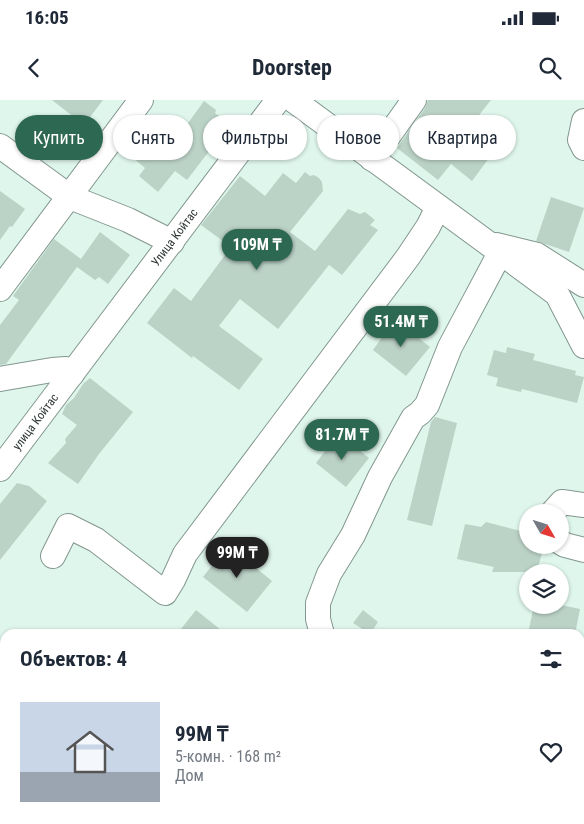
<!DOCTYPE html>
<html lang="ru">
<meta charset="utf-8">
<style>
body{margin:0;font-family:"Roboto Condensed",sans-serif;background:#f6f6f7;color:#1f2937;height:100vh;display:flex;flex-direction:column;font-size:19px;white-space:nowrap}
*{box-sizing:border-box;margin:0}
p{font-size:16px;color:#747a83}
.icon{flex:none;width:28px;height:28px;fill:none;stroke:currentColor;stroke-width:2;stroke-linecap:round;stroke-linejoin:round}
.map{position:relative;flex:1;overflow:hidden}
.side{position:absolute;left:0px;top:529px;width:585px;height:196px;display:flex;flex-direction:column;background:#fff;border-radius:15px 15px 0 0;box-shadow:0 1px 4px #0004}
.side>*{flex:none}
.top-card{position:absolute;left:15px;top:15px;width:555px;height:45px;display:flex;gap:10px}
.needle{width:32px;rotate:129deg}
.tools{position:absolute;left:519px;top:404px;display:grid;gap:10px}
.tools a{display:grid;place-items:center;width:50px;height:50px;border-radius:50%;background:#fff;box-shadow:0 1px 4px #0004;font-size:25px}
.price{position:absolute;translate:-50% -42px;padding:0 11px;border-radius:18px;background:#2d6852;color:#fff;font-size:16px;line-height:32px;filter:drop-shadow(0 1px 2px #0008)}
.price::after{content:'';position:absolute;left:50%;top:30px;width:15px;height:11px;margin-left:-8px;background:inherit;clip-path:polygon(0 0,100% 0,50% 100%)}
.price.on{background:#222;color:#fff}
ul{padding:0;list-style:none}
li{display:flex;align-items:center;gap:15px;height:125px;padding:0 20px}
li+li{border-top:1px solid #e0e1e3}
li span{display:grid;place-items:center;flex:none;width:140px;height:100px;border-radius:0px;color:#555}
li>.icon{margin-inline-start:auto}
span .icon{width:60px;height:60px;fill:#fffc;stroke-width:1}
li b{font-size:21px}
h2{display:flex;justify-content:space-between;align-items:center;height:60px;padding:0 20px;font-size:21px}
.tag{padding:0 18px;border-radius:22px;background:#fff;box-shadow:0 1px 4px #0004;font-size:18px;line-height:45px}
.tag.on{background:#2d6852;color:#fff}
.status{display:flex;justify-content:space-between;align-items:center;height:35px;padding:0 25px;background:#fff;direction:ltr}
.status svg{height:14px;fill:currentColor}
header{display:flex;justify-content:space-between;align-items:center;height:65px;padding:0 20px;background:#fff;font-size:22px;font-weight:700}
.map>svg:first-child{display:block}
</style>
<div class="status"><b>16:05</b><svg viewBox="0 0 49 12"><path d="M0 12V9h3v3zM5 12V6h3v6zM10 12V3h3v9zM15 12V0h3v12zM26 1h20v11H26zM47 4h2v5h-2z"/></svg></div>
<header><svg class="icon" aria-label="back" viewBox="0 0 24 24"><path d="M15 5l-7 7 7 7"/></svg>Doorstep<svg class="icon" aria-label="search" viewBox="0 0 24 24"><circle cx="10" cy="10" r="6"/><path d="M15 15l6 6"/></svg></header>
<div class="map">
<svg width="584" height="724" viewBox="0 0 584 724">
<rect width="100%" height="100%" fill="#dff6ec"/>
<path fill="#bbd2c7" d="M52,0H103L84,25Z
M428,0H491L465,33L492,54L472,81L451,64L438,80L397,48L425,8Z
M204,1L216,10L215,13L230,24L187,80L175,71L158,92L139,76L145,68L126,52L149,24L157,30H162L178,37Z
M305,72L310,76L314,75L319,78L322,82L323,91L290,132L315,151L348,109L360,114L365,112L375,120L370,125L378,130L342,175L329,165L278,229L240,199L219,226L263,259L239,290L193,256L192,258L147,223L174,188L191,201L231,147L201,125L240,76L265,96L283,73L296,83Z
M0,91L25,109L12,127L10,126L0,140Z
M551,97L584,108L569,152L536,141Z
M100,132L130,155L108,184L99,177L95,180L77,167L6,264L0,265V225L19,200L13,196L54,139L81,159Z
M395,219L430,247L406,276L373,250Z
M507,247L535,254L533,260L576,271L575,275L584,277L577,303L522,289L521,292L496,286L498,278L487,275L494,250L506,253Z
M90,278L133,312L99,354L78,384L48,363L66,343L65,339L77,325L62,314L66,305L74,298L83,284Z
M435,317L457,323L432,426L407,420L431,322Z
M337,335L347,343L348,341L369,358L346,387L316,363Z
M17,383L29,386L47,401L0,460V404Z
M486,422L528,433V445H544L537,472H492L494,467L457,459L465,424L481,427Z
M228,445L272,481L247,512L203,477Z
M534,505H561L580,509L575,534H528Z
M196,510L226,534H177Z
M363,510L378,522L370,534L353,523Z"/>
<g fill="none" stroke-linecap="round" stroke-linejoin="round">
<g stroke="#82978e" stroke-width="14">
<path id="service" d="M110,724L113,720
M334,724L336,720"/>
</g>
<g stroke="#82978e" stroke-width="26">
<g id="minor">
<path d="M293,0L557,194L584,246"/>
<path d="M584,21L580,40L584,48"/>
<path d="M0,46L70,97L128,120L172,142"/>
<path d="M372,59L414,0"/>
<path d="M496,145L537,155L584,185"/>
<path d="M0,189L141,0"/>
<path d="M0,279L52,270L66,269L72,274"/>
<path id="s1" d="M0,369L278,0"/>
<path d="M553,412L562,402L584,405"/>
<path d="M560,442L565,445L584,450"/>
<path d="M53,456L68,426L96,440L165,493L173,480L185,454L408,157L428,127L438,107"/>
<path d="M322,534L318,519V503L329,474L353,435L380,377L413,318L420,313L427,305L450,247L500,153"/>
<path d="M580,600L584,601"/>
<path d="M580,666L584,650"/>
<path d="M570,724L571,720"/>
</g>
</g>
<use href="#service" stroke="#fff" stroke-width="11"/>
<use href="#minor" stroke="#fff" stroke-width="24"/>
</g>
<g text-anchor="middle" stroke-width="4" stroke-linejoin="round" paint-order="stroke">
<g font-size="12" fill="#2f3834" stroke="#dff6ec">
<text dy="4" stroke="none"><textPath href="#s1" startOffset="290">Улица Койтас</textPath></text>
<text dy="4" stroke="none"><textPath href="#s1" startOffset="59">улица Койтас</textPath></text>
</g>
</g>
</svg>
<div class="tools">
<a><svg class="needle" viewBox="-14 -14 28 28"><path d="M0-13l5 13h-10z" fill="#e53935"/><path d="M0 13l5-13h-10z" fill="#747a83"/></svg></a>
<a><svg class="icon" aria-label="layers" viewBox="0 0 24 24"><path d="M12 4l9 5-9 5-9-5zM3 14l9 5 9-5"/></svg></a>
</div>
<b class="price" style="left:257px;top:171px">109M ₸</b>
<b class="price" style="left:401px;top:248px">51.4M ₸</b>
<b class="price" style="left:342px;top:361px">81.7M ₸</b>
<b class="price on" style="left:237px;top:479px">99M ₸</b>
<div class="top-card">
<a class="tag on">Купить</a>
<a class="tag">Снять</a>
<a class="tag">Фильтры</a>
<a class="tag">Новое</a>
<a class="tag">Квартира</a>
</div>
<section class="side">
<h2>Объектов: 4<svg class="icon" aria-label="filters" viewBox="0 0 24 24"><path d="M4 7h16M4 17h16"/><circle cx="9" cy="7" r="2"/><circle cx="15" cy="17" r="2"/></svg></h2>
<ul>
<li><span style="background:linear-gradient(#c9d6e8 70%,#9aa5b1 0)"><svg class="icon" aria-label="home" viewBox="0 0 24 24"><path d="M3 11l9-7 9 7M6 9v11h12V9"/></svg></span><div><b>99M ₸</b><p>5-комн. · 168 m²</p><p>Дом</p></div><svg class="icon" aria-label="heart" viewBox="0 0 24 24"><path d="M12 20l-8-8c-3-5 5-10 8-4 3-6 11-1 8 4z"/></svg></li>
</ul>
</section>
</div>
